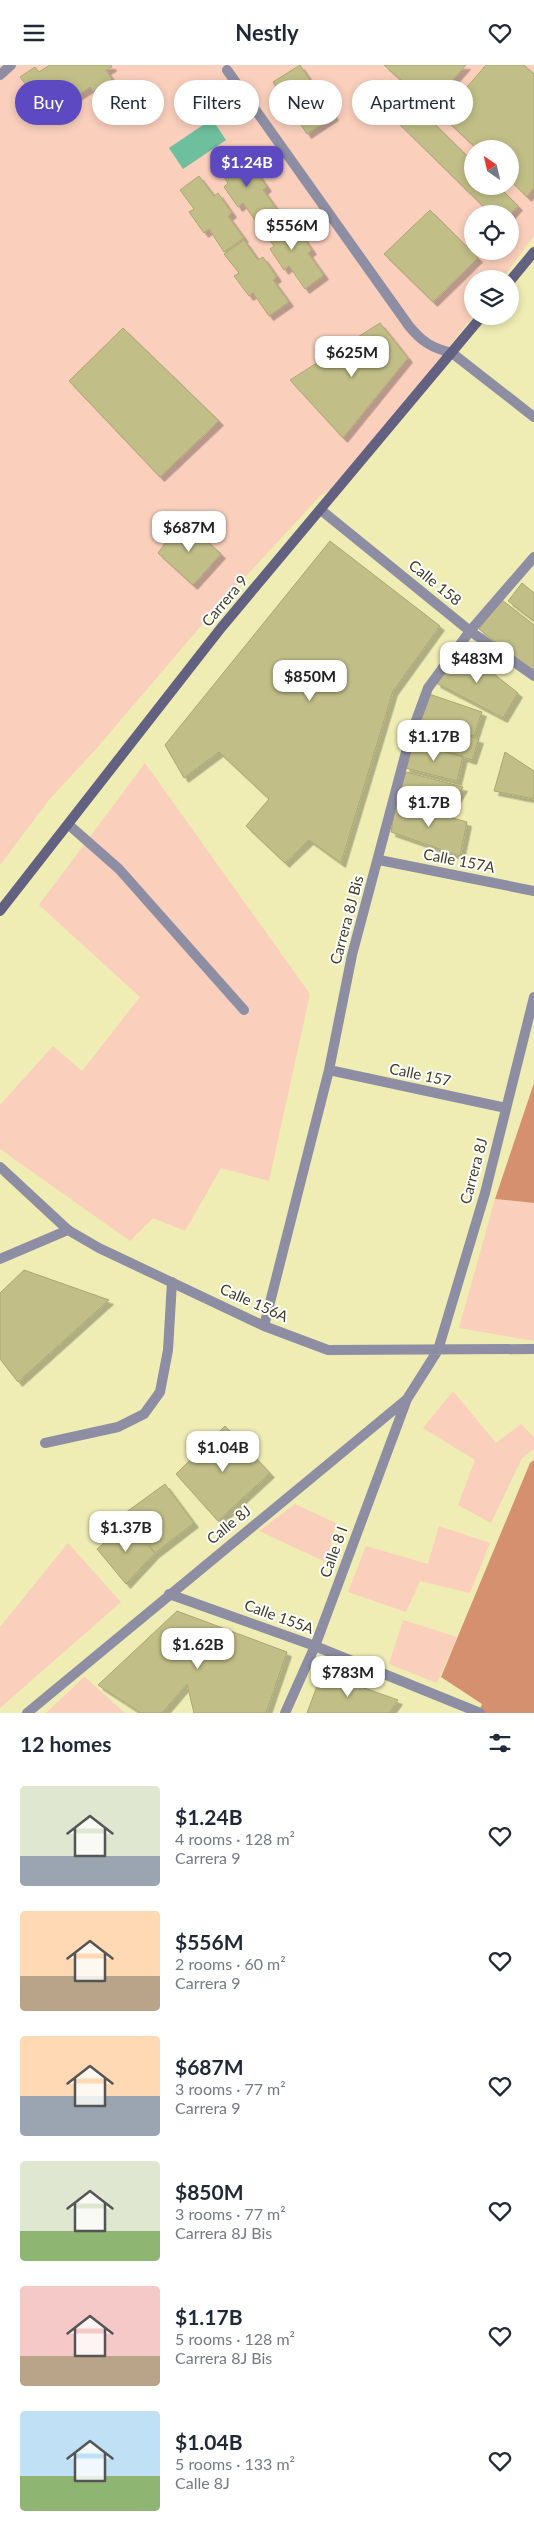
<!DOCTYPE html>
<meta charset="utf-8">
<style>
body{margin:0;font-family:Lato,sans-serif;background:#f2f2f3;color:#1f2937;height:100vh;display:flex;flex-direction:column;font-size:19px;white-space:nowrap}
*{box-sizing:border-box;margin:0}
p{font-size:16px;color:#747a83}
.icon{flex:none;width:28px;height:28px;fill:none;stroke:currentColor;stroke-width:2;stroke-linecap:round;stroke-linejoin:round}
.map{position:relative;height:1648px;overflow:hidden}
.side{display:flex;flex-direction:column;background:#fff;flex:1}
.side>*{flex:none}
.top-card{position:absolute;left:15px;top:15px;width:505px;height:45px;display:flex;gap:10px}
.needle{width:32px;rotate:326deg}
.tools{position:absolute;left:464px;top:75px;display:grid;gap:10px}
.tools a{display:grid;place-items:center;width:55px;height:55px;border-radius:50%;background:#fff;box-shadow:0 2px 8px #0003;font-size:25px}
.price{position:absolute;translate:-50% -42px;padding:0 11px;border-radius:10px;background:#fff;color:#222;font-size:16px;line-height:32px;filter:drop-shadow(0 1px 2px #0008)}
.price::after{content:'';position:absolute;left:50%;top:30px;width:15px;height:11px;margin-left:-8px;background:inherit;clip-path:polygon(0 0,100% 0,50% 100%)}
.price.on{background:#5d49c2;color:#fff}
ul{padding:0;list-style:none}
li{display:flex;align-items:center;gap:15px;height:125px;padding:0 20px}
li span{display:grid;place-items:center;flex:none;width:140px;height:100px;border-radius:5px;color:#555}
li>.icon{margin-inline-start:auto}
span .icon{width:60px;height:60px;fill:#fffc;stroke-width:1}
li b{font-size:21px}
h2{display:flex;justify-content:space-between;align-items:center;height:60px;padding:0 20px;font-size:21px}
.tag{padding:0 18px;border-radius:22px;background:#fff;box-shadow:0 2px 8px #0003;font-size:18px;line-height:45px}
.tag.on{background:#5d49c2;color:#fff}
header{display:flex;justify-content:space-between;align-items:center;height:65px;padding:0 20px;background:#fff;font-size:22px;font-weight:700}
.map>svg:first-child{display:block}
</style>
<header><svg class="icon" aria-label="menu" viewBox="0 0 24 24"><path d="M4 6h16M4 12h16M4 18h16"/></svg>Nestly<svg class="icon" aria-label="heart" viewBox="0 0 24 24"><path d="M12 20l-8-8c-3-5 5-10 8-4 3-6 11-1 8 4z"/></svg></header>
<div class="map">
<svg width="534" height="1648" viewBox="0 0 534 1648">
<defs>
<filter id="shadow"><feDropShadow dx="4.5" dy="4.5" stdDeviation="0" flood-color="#0004"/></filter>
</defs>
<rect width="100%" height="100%" fill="#efedb3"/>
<path fill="#facfbc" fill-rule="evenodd" d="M0,0H534V171L502,214H472L473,251L342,418L320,431L212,548L96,684L49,735L0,800ZM472,84H510V121H472ZM472,149H510V186H472Z
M145,698L310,929L269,1116L221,1103L185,1166L153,1153L130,1176L0,1084V1040L53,981L82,1006L140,932L39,840Z
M495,1134L534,1138V1276L459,1263Z
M453,1326L496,1378L521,1359L534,1372V1384L522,1393L491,1458L458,1440L475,1395L423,1363Z
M295,1439L336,1458L326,1497L259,1466Z
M439,1461L490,1478L470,1528L420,1516L406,1547L348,1527L366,1481L428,1499Z
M68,1478L121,1537L0,1643V1562Z
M403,1555L457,1572L437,1618L389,1599Z
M85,1611V1612L125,1648H46Z"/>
<path fill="#d59070" d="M534,1018V1138L495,1134Z
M534,1395V1648H478L482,1639L441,1612L530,1398Z"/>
<path fill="#6dbf9d" d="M212,54L226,75L183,104L169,83Z"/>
<path fill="#c1be87" stroke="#aba771" filter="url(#shadow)" d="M50,0H111L112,2L106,5L112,14L93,27L90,22L65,39L68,43L50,55L44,46L39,50L22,23L26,20L20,12L35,2L39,7Z
M300,0L334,51L307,69L273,17Z
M384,0H466L430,41Z
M486,0H524L534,9V122L527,132L510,115V84H477L442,51Z
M393,18L472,96V121H498L518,141L510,150L491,149L375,35Z
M234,85L248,105L253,102L267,122L263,125L279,147L259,161L243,138L238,142L224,122L228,118L215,99Z
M199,111L214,131L218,128L232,148L228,151L244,173L224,187L209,164L204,168L189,147L194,144L180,125Z
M430,145L478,193L433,237L384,189Z
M279,148L294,169L298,165L312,185L308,188L324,210L305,224L289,201L284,205L270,184L274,181L260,162Z
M244,175L258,195L263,192L277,212L273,215L289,237L269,251L253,228L249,231L234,211L239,208L224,189Z
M380,258L408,293L343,373L290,315Z
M123,263L219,356L160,412L69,316Z
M183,454L221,489L193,520L158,488Z
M330,476L440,561L393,626L341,798L309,775L285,798L246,761L269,734L219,687L184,713L165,680Z
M522,518L534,528V556L508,536Z
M502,535L534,560V607L479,564Z
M460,582L518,628L503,653L436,618Z
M429,629L482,647L474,671L428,658L420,652Z
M428,658L479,674L472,695L421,679Z
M411,679L463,691L457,716L405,703Z
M505,687L534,706V734L494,726Z
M406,707L463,722L451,742L399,730Z
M396,737L467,757L460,791L391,767Z
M24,1205L109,1235L18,1317L0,1294V1228Z
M225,1361L270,1408L218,1456L176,1409Z
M165,1419L194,1458L155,1488L125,1448Z
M127,1459L155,1488L126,1519L97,1484Z
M177,1546L287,1587L266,1648H194L187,1619L162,1648H141L98,1620Z
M322,1608L398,1635L389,1648H307Z"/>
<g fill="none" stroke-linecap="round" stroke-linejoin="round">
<path stroke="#8d8da3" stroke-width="10" d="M227,5L409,261C422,277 432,283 452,288
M69,760L119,804L244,945
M0,1194L68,1165
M45,1378L118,1362L144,1349L160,1327L168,1285L172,1217"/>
<path stroke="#8d8da3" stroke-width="10" d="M0,10L11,0
M452,288L534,352
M321,445L470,566L534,611
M379,795L534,826
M329,1005L506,1043
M0,1102L68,1165L99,1183L264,1261L328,1285L534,1284
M264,1261L329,1005L352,890L410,672L428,623L470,566L534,492
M169,1529L315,1581L480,1648
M27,1648L407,1334L438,1285L485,1128L534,932
M285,1648L315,1581L407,1334"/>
<path stroke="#626181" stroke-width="10" d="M510,216L534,187
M0,846L221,563L482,251"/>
</g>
<g text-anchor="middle" stroke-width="4" stroke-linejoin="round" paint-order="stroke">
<g font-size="15" fill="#3d3c25" stroke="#fff">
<text transform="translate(435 518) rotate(39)" y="5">Calle 158</text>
<text transform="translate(225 536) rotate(-50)" y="5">Carrera 9</text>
<text transform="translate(459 796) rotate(11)" y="5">Calle 157A</text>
<text transform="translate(347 855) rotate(-75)" y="5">Carrera 8J Bis</text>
<text transform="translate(420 1010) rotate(12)" y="5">Calle 157</text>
<text transform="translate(474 1106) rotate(-75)" y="5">Carrera 8J</text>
<text transform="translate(254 1238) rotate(24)" y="5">Calle 156A</text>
<text transform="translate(229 1460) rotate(-39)" y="5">Calle 8J</text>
<text transform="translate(334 1487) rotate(-70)" y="5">Calle 8 I</text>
<text transform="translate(279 1552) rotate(20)" y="5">Calle 155A</text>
</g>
</g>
</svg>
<div class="tools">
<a><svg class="needle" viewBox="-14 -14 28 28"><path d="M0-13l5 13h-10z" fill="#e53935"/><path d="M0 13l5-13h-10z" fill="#747a83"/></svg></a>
<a><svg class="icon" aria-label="locate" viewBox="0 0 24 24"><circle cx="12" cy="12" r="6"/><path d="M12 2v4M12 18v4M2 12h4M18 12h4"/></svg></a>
<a><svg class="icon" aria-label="layers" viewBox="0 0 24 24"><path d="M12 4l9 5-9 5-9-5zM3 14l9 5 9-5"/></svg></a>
</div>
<b class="price on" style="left:247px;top:123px">$1.24B</b>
<b class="price" style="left:292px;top:186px">$556M</b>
<b class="price" style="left:352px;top:313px">$625M</b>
<b class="price" style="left:189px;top:488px">$687M</b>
<b class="price" style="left:477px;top:619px">$483M</b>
<b class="price" style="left:310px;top:637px">$850M</b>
<b class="price" style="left:434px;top:697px">$1.17B</b>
<b class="price" style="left:429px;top:763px">$1.7B</b>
<b class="price" style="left:223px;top:1408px">$1.04B</b>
<b class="price" style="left:126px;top:1488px">$1.37B</b>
<b class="price" style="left:198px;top:1605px">$1.62B</b>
<b class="price" style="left:348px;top:1633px">$783M</b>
<div class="top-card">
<a class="tag on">Buy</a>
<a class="tag">Rent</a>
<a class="tag">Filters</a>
<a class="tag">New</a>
<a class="tag">Apartment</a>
</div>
</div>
<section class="side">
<h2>12 homes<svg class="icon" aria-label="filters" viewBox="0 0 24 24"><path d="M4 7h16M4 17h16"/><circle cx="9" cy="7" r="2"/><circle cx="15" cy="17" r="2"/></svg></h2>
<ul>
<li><span style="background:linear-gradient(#dfe7d0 70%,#9aa5b1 0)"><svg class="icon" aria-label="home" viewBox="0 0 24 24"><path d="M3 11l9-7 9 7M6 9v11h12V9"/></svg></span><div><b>$1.24B</b><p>4 rooms · 128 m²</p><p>Carrera 9</p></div><svg class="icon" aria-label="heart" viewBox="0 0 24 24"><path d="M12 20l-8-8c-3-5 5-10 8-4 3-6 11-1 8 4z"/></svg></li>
<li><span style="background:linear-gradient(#ffd9b3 65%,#b9a48a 0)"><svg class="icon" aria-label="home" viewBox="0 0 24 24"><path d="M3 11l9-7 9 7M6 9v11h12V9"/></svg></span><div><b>$556M</b><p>2 rooms · 60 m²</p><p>Carrera 9</p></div><svg class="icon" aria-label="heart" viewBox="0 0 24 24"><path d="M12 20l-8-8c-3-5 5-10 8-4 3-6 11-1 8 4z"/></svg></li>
<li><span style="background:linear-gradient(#ffd9b3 60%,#9aa5b1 0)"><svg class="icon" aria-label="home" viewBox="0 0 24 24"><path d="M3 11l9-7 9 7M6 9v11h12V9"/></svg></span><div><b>$687M</b><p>3 rooms · 77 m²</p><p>Carrera 9</p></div><svg class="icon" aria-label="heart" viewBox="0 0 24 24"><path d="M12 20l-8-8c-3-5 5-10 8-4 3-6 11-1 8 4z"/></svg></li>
<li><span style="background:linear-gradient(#dfe7d0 70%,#8fb573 0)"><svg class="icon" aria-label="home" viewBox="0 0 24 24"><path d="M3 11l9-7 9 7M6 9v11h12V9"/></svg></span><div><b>$850M</b><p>3 rooms · 77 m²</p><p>Carrera 8J Bis</p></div><svg class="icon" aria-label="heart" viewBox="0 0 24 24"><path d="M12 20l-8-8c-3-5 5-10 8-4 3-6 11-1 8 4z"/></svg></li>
<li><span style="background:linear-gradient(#f6c9c9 70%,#b9a48a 0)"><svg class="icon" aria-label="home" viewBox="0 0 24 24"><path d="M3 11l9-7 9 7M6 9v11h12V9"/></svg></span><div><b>$1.17B</b><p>5 rooms · 128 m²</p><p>Carrera 8J Bis</p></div><svg class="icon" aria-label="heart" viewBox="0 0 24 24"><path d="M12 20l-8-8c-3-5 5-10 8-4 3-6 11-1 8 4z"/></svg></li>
<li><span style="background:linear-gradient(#bfe0f5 65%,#8fb573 0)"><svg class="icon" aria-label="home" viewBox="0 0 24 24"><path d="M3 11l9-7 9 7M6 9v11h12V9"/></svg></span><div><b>$1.04B</b><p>5 rooms · 133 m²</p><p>Calle 8J</p></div><svg class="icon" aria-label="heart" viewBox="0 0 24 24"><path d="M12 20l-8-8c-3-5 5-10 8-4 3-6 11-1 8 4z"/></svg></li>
</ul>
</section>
